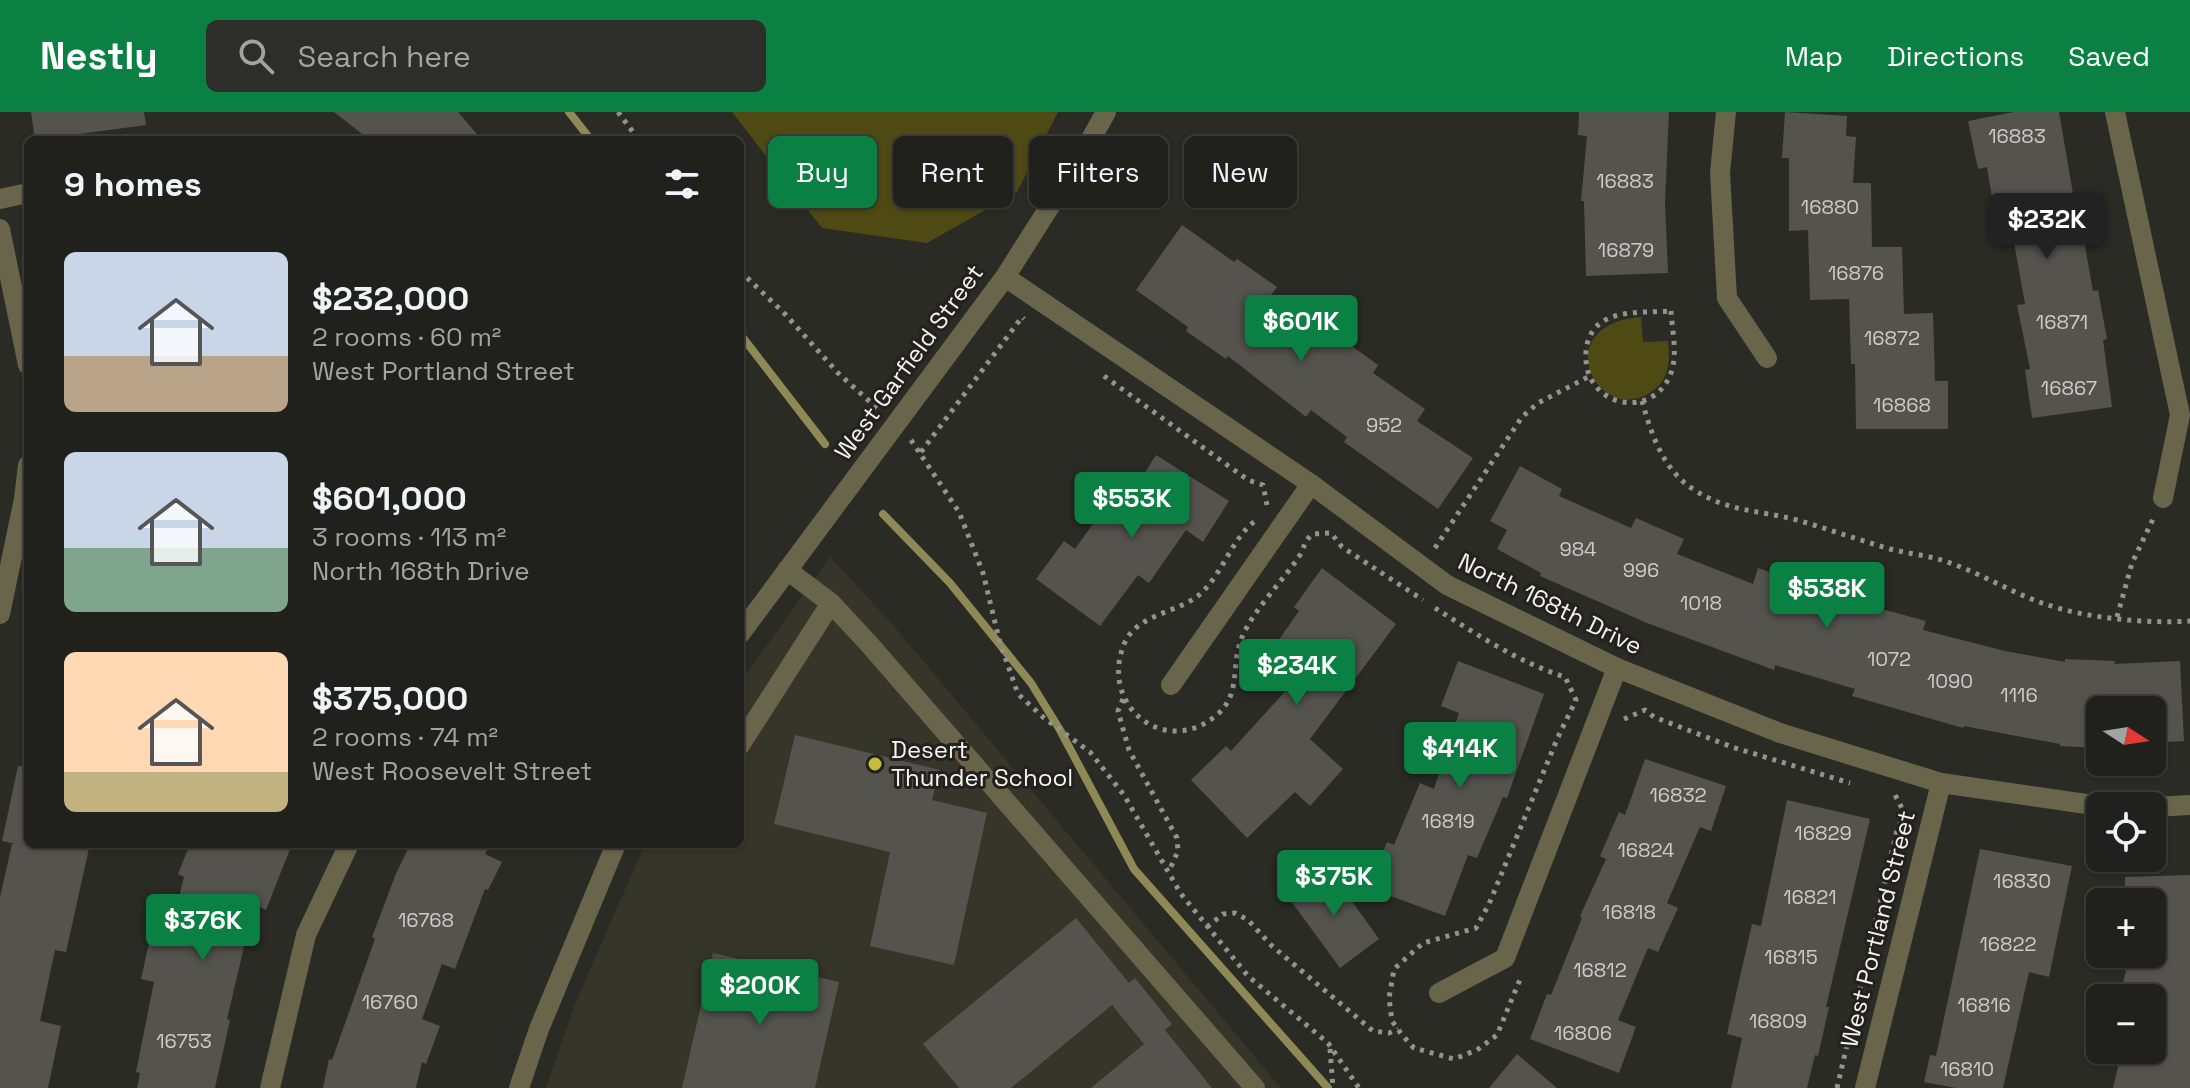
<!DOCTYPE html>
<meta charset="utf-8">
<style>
body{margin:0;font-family:"Space Grotesk",sans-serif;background:#2d2d29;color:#f1f3f6;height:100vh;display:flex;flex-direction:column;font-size:30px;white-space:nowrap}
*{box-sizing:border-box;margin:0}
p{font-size:26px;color:#a2a3a3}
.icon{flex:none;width:44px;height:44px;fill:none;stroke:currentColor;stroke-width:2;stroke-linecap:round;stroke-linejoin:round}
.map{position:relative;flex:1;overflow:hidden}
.panel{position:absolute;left:24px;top:24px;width:720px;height:712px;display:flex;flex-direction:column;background:#20201c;border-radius:12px;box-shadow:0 2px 6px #0004,0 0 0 2px #3d3e3b}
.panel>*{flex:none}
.guide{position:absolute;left:768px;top:24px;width:760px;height:72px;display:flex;gap:16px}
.needle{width:52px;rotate:102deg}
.buttons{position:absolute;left:2086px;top:584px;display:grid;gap:16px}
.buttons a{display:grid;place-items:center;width:80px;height:80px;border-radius:12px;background:#20201c;box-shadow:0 2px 6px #0004,0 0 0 2px #3d3e3b;font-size:40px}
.price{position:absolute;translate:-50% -68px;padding:0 18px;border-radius:8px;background:#0b8043;color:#fff;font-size:26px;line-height:52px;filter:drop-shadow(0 2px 4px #0008)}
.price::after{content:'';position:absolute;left:50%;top:48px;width:24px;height:18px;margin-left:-12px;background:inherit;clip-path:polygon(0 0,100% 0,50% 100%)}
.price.selected{background:#222;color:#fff}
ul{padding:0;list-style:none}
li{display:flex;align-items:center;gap:24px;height:200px;padding:0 40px}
li span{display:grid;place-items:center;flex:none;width:224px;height:160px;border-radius:12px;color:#555}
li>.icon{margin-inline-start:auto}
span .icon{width:96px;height:96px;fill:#fffc;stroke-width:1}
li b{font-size:34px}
h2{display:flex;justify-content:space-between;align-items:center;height:96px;padding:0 40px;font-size:34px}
.pill{padding:0 28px;border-radius:12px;background:#20201c;box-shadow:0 2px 6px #0004,0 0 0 2px #3d3e3b;font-size:28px;line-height:72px}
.pill.selected{background:#0b8043;color:#fff}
header{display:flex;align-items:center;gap:48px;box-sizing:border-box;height:112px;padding:0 40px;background:#0b8043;color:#fff}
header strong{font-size:38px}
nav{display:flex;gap:44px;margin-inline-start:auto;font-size:28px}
.search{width:560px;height:72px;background:#2d2d29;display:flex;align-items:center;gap:20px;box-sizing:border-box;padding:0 28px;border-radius:12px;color:#a2a3a3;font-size:30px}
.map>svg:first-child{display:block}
</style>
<header>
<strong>Nestly</strong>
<div class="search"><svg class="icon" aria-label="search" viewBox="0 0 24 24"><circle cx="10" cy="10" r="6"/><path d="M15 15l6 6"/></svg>Search here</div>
<nav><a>Map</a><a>Directions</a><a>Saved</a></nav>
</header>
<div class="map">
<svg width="2190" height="976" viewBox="0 0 2190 976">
<rect width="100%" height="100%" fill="#2b2b26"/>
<path fill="#36352a" d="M830,445L893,513L1281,976H546L575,892L645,732H740V571Z"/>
<path fill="#4f4914" d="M732,0H1058L1017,80L927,131L822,116Z
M1641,205L1643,230L1668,229C1670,252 1670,269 1648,282C1595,312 1548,212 1641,205Z"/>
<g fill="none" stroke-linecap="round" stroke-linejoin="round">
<path stroke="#8f8a55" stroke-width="8" d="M569,0L591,28
M740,222L825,332
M883,402L950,471L1031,571L1060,618L1134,757L1328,976"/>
</g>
<path fill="#54534e" d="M31,0H144L146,13L35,28Z
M334,0H458L482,28H370Z
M1579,0H1669L1665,90L1668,161L1586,164L1584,89H1581L1587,24L1578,23Z
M1785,0L1847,4L1846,24L1856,25L1853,71H1871L1872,135H1902L1904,202L1933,201L1935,269H1948V317H1856L1855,252H1851L1849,187L1810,188L1808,118L1789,119V46H1782Z
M2014,0H2059L2079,117H2082L2093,179L2098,178L2107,227L2103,228L2112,295L2032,306L2025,258L2030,257L2017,193L2025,192L2010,108L1996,110L1987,55L1978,57L1968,9Z
M1182,113L1234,150L1237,147L1277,175L1270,184L1332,234L1339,225L1378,253L1373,261L1425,297L1417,309L1473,346L1438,397L1344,330L1347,325L1311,298L1306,305L1228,244L1226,247L1186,219L1188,215L1136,178Z
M1156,343L1229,389L1203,430L1186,418L1149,471L1138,463L1100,514L1036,467L1064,429L1075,437L1111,386L1123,395Z
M1520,354L1562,377L1559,384L1631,416L1636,406L1684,427L1677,442L1753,472L1758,456L1803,471L1802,476L1877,500L1878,496L1926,509L1923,518L2005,539L2065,550V547L2115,549L2114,552L2180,549L2184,629L2152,631V598H2100V636L2060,634V632L1964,614L1963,616L1852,584L1855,577L1775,553L1774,558L1647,511L1540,464L1541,461L1497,437L1507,418L1490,409Z
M1322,456L1396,512L1310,627L1343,657L1310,694L1295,680L1247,726L1191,668L1226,634L1231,639L1290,574L1261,553L1299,499L1294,495Z
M1458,549L1544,582L1507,686L1503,685L1477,746L1468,743L1445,804L1369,776L1387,730L1394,733L1420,671L1434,677L1459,601L1441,594Z
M795,623L940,658L932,688L987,701L954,853L870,834L890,740L774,712Z
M1645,647L1726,674L1711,719L1700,715L1667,791L1678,796L1658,840L1648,836L1618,908L1636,915L1619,961L1530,927L1547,882L1551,883L1582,806L1580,804L1606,747L1600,744L1619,700L1625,703Z
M18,654L28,655V732H90L66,840L55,838L40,909L61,914L48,976H0V785L12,732H16L2,729Z
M1787,688L1870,707L1826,895H1829L1818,944L1815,943L1807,976H1731L1742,926L1727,922L1752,812L1761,814Z
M190,732H292L266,798L254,793L227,907L230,908L215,976H137L140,961L136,960L154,870L141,867L150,826L168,830L184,765L178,762Z
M410,732H490L485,742L502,750L488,778L485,777L455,857L442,852L422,907L440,914L426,952L422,950L416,976H323L329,947L332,948L375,827L372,825L395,764Z
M1980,737L2072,754L2049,865L2029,860L2003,976H1956L1924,970L1930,943L1936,944Z
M1328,756L1379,827L1340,856L1288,785Z
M2190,763V976H2113L2122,938H2152V886L2121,880L2130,842H2152V790H2125V765Z
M1076,806L1129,871L1135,866L1172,912L1165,918L1212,976H1091L1144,932L1112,893L1011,976H959L923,932Z
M713,841L839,870L815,976H682Z
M1517,942L1557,976H1489Z"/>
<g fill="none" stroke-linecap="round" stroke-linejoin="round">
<path stroke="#93938f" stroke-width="5" stroke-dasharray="4 6" stroke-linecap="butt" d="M618,0L639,28
M740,159L785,202L838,261L878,297
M1671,199C1672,218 1678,243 1671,261C1653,310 1582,295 1586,240C1586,231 1591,219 1598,213C1616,197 1649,201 1671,199Z
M1104,264L1248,368L1263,373L1267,393
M1642,289C1651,321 1663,358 1693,377C1727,400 1759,398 1797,408C1828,417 1859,428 1890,437C1906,441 1923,443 1938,447C1976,458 2009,480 2045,492C2084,506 2149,512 2190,509
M911,328L959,400L983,461L1000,531L1018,582L1044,606L1090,640L1124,683L1181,782L1248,864L1328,931L1359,976
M921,340L1022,205L1024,207
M1254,410C1231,427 1220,469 1195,486C1173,501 1137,504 1125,530C1097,593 1166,649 1219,601C1241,580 1231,553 1241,528C1251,500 1284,468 1300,443C1304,435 1305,429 1312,422L1331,421L1342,435L1423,488
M1435,436L1522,305L1538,291L1588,265
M1435,496C1476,522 1518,550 1565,565L1576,588L1558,625L1489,792L1476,816L1423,831L1394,857L1389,886L1392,909L1402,923L1414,936L1454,947L1477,938L1497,923L1521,865
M2117,505L2132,451L2154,405
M1123,587L1118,599L1129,638L1177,726L1178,739L1169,759
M1624,607L1645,598L1654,605L1732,635L1850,671
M1207,815L1223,802L1235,801L1248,808L1272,834L1373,919L1389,921L1398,917
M1330,937L1333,976
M1837,976L1897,718L1905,702L1894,681"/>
<path stroke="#68654a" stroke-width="20" d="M1726,0L1720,61L1727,186L1767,246
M2115,0L2180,303L2163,386
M0,87L28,81
M0,117L28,253
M1005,165L1311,372L1447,473L1617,556L1780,621L1941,671L2100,694
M787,458L831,491L869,532L1255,976
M0,502L24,387L28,353
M740,522L1005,165L1078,50L1106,0
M1171,573L1311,372
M740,633L831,491
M2152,695L2190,693
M1439,881L1505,846L1617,556
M270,976L306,823L349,732
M519,976L539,917L616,732
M1865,976L1941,671"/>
</g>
<circle fill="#c8bb3b" stroke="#22211d" stroke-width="3" cx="875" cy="652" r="8"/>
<g text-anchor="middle" stroke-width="6" stroke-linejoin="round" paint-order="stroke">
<g font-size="20" fill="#cbcbc8">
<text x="2017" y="31">16883</text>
<text x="1625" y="76">16883</text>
<text x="1830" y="102">16880</text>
<text x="1626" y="145">16879</text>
<text x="1856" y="168">16876</text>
<text x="2062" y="217">16871</text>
<text x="1892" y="233">16872</text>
<text x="2069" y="283">16867</text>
<text x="1902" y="300">16868</text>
<text x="1384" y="320">952</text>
<text x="1578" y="444">984</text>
<text x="1641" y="465">996</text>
<text x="1701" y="498">1018</text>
<text x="1889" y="554">1072</text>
<text x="1950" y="576">1090</text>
<text x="2019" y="590">1116</text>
<text x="1678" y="690">16832</text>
<text x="1448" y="716">16819</text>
<text x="1823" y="728">16829</text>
<text x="1646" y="745">16824</text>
<text x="2022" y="776">16830</text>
<text x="1810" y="792">16821</text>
<text x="1629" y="807">16818</text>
<text x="426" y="815">16768</text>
<text x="2008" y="839">16822</text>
<text x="1791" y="852">16815</text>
<text x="1600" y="865">16812</text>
<text x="390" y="897">16760</text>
<text x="1984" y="900">16816</text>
<text x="1778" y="916">16809</text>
<text x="1583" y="928">16806</text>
<text x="184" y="936">16753</text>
<text x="1967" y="964">16810</text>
</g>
<g font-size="24" fill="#f3f3f0" stroke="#22211d">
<text transform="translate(909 250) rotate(-54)" y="8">West Garfield Street</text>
<text transform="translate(1550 492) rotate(26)" y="8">North 168th Drive</text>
<text transform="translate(1878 817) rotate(-76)" y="8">West Portland Street</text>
</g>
<g font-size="24" fill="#f3f3f0" stroke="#22211d" text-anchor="start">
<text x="891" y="646">Desert<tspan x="891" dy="28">Thunder School</tspan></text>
</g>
</g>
</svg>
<div class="buttons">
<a><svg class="needle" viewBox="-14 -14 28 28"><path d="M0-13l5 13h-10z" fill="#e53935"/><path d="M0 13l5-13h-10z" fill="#a2a3a3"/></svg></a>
<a><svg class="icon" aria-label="locate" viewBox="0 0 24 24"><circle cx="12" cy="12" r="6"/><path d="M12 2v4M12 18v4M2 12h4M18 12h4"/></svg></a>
<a>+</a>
<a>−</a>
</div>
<b class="price selected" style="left:2047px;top:149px">$232K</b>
<b class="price" style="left:1301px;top:251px">$601K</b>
<b class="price" style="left:1132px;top:428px">$553K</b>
<b class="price" style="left:1827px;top:518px">$538K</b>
<b class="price" style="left:1297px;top:595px">$234K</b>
<b class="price" style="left:1460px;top:678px">$414K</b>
<b class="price" style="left:1334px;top:806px">$375K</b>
<b class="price" style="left:203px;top:850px">$376K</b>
<b class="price" style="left:760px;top:915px">$200K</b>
<div class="guide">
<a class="pill selected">Buy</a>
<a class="pill">Rent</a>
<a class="pill">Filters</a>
<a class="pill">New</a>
</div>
<section class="panel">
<h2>9 homes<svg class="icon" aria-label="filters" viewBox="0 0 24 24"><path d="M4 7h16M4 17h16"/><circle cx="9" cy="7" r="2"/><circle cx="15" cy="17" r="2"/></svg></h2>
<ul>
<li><span style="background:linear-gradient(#c9d6e8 65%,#b9a48a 0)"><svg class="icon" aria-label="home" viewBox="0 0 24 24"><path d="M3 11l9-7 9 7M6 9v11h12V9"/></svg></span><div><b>$232,000</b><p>2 rooms · 60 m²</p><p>West Portland Street</p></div></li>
<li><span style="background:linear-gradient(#c9d6e8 60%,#7fa58c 0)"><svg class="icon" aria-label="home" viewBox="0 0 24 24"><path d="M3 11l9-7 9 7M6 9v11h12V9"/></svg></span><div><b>$601,000</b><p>3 rooms · 113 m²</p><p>North 168th Drive</p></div></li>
<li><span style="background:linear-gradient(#ffd9b3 75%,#c2b280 0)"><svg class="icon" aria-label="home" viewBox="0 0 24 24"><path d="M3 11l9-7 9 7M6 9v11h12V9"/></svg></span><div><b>$375,000</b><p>2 rooms · 74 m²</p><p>West Roosevelt Street</p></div></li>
</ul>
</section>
</div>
